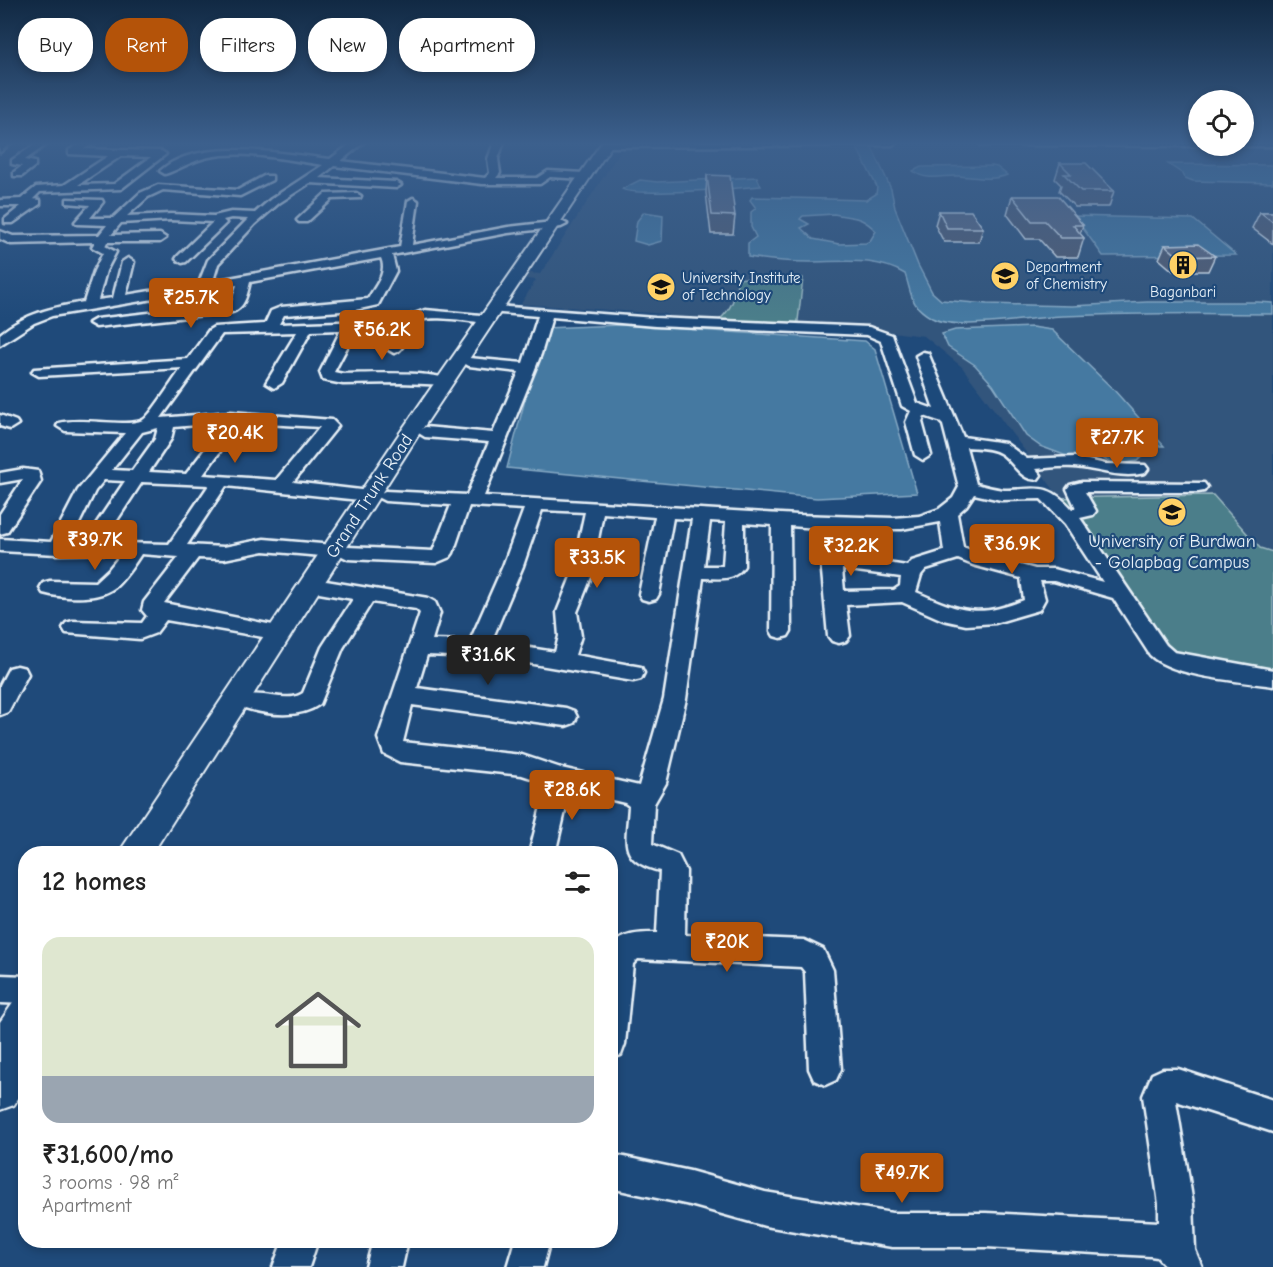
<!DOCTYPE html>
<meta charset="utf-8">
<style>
body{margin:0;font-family:"Comic Neue",sans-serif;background:#f6f6f6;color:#222;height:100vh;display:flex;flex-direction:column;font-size:22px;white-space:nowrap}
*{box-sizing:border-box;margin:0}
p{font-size:20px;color:#767676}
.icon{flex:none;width:33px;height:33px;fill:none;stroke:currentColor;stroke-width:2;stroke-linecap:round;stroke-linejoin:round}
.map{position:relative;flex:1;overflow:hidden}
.sheet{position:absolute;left:18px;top:846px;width:600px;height:402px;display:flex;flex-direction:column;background:#fff;border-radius:24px;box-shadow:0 3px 9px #0003}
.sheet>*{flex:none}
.top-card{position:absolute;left:18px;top:18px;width:600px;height:54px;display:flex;gap:12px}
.buttons{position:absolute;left:1188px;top:90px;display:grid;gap:12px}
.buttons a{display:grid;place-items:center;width:66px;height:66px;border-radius:50%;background:#fff;box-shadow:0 3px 9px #0003;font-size:30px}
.price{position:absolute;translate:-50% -51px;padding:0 14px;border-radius:6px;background:#b45309;color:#fff;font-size:20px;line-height:39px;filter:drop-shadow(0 2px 3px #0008)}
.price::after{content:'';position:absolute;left:50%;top:36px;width:18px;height:14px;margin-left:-9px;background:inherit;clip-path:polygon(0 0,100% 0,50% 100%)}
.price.current{background:#222;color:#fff}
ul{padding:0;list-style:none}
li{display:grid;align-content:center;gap:12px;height:318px;padding:0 24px}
li span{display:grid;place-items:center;height:186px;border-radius:18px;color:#555}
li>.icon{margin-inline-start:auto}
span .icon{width:108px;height:108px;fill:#fffc;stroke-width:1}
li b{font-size:26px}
h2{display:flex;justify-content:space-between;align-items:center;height:72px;padding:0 24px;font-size:26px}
.tag{padding:0 21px;border-radius:24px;background:#fff;box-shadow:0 3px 9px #0003;font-size:21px;line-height:54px}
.tag.current{background:#b45309;color:#fff}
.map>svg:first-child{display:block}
</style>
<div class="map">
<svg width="1273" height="1267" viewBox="0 0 1273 1267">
<rect width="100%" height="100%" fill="#1f4a7a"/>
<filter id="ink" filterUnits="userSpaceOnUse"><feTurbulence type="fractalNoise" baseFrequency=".0167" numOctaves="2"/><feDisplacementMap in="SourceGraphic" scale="12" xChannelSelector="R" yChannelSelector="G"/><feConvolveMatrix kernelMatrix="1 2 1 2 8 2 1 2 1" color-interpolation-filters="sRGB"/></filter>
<g filter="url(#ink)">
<path fill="#32547c" d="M632,146L1273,147V664L1179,657L962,367L924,336L875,330L721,318L718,321L672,319L666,314L521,304L536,280L526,279L530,273L540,274L621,150Z"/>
<path fill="#4b7e8a" stroke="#9ab8c1" stroke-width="1.5" d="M747,278H803L797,329L718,321C731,310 737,296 737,279Z
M1213,495L1260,548L1273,552V686L1182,673L1130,613L1051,498Z"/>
<path fill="#4479a1" stroke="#86a9c4" stroke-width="1.5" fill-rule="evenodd" d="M871,145L891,189L895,208L918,265L932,292L941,300L987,304L1072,306L1147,302H1258L1273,303V314C1203,313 1133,313 1063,316C1031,317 959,332 932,318C909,305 912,294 905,274C876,256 841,262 809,262C789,262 768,260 748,257V243L756,237L751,227V212L756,208L750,200L752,197L866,200L876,194L877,187L856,146ZM834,214C855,219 860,215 876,231L870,241L866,243L839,244L813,239L801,228L809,224L800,219L803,216Z
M1168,164L1273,165V183L1193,181L1185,178L1183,174Z
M992,166L997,167L1007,175C992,181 975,177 959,176C943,175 927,182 913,171L921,167Z
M757,177L761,186C741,188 633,197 622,189L640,180L657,182Z
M644,212L663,215L662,241L648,245L634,241L637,221Z
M1074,216L1193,219L1236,255L1103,256Z
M620,325L865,341L875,349L917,493L817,498L507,468L544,328Z
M1032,327L1052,330L1114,390L1164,446H1154L1137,461L1115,465L1097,455L1072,458L1040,446L1026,436L993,385L975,365L948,347L942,334L955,330Z"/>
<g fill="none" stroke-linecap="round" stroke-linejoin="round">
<g stroke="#e8f1f8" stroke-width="5">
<path id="minor" d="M2,142H12L0,152V144Z
M39,142H50L25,160L35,162V166L22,176H14V172L22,166L12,164V160Z
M84,142H96L84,149L161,151L166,154L121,189L40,192L33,199L40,200V204L13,223H5V219L21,206H0V200L21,199L36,187L64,185L108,156L69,154V150ZM121,156L151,157L114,184L78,185Z
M353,142H364L341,161L485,178L490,173L488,159L494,142H504L498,159L500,173L496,178H537L548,171L584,173L589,176L584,179L550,177L540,184H482L334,166L319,178L396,182L401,185L396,188L310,183L279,203L255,224L218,264L213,281L400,247L408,201L413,198L418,201L412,245L508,227L561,221L567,224L561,227L508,233L392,255L396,271L378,305L355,310L284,315L279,324L398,320L425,310L492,316L494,319L492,322L487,323C471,322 426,313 415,323C405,330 407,350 394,353L387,349L397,328L356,330L334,372L343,374C362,374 441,370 452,382L449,385L401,383L343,384L323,380L320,372L341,330L311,331L282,383L274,388L266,383L297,332L222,334L161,418L231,412L332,420L338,426L293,482L369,491L377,495L385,491L467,495L489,442L425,437L417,432L425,427L493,433L519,372L469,366L462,362L469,358L523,363L538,316L501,313L496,312L494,309L496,306L655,318L869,327L892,335L917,403L934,409L916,356L923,352L928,353L963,437L1005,443L1027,459L1075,457L1105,464L1145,465L1148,469L1145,473C1119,479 1099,469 1074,467C1062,466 1048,468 1036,469L1041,475L1038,479C1021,483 1013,460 1000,453C990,447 977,448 966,447L976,484C985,486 994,489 1004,490C1037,490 1046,481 1072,509L1076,508L1067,489L1070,485L1082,482L1204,483L1207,487L1204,491L1198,492H1085L1096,511L1093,515L1080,518L1166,645L1174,652L1273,670V686C1241,681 1172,677 1150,655L1113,598L1054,581H1040L1045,599L1039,610L995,623L966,625L943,620L902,602L846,605L850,636L846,641L839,643L832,641L828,636L818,528L790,526L791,631L788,636L781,638L774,636L771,631L772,525L744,523V566C734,582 719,578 703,578L686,699L666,783L654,804L652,844L678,855L686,871L685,935L804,940L823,949L833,970L841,1069L836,1080L825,1085L814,1080L809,1069L805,972L801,967L638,959L633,964L625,1044L621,1055L610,1059V949C620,933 640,933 657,933L660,871C617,860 627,842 629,806L625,803L570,790L555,854H529L547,783L522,775L400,762L384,754L378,738L420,613L416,609L372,602L343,648L320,704C300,719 268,715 245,708L242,702L245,696C263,690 288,704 303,693L322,647L353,599L319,593L316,588L319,583L326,581L428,598L435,602L440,613L432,640L470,641L503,566L524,509L469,506L453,553L450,557L436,563L348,559L340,555L333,557L264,551L224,559L198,558L164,603L287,628L290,633L287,638L280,640L166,620L156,633L140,639L66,633L63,628L66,623L73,621L142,623L147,616L142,610L144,602L179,557L141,554C133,566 125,579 114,588C97,601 62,598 43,593L40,588L43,583L50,581L95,582L109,569L122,553L57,554L0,551V539L51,542L78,490L125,433L65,431L57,426L59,423C82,417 125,428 143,420C150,417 175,377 182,368L39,376L32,372L34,369L188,359L209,330L214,327L265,324L271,311L281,307L368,299C375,286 388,273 381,258L250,282C247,294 245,308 232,312L96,327L89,323L96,319L228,304L232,301L237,285L52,316L34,323L0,345V334C26,313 51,308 84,302L94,271L103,253L92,247L95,242L11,244L0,239V231L13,236L99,235L107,225L77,224L75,222L90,205L67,203V199L102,200L103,202L90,218H113L140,193L158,185L238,190L264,176H272V180L240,196L163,190L148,197L127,216L171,214L214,216L231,212L255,213L271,199L323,165C286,160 246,150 209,157C193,160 180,169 165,174L160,171C198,136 283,154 330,159ZM231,218L248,219L208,260L199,283L126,295L134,262L128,258L122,262L113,298L98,300L106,271L116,252L105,246L107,242H160L166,238L160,234L111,235L121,223L171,220L213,222L178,256L176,259L182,263L186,262L224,225L226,223L223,220ZM552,317L655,326L867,335L881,341L902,406L911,411L906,422L915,455L923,460L931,455L922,422L924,416L939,421L943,425L959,487L953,498L939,509L919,516L893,518L798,515L484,496L541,354ZM231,422L320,427L276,480L203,475L229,439L221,434L215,436L186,474L149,472L171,439L174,427ZM158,428L155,439L132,471L112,470L142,432ZM104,480L125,481L96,524L98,528H112L142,482L209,485L169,544L70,542L95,491ZM226,486L369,501L377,497L385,501L451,505L433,551L348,547L341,549L333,545L264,539L224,547L187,545ZM974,494L1001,500L1041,499L1065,524L1103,582L1054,569H1035L986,556L963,547L957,514L966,506ZM542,510L585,512L571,577L557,612L559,636L555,652L491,642L523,566ZM603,513L655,517L639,594L642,599L649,601L656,599L659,594L673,518L692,519L664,699L639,786L561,768L522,755L403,742L412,705L566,726L574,723L577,717L574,711L566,708L417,688L427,655L498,658L633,681L641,679L644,673L641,667L575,655L581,636L577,612L591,577ZM710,521L726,522L723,566H704ZM940,522L944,551L912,561L907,566L840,556L837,529H902ZM958,559L973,565L1021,578L1024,600C977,619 960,611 916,592L921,575L926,569ZM842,569L901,577L900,586L894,590L844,591Z
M604,142H897L892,145L607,147L602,144Z
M977,142H1198L1199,146L982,145Z
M1244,142H1273V146H1244Z
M356,193L361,196L360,198L332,199L307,222H299L297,220L325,194Z
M0,415L16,421L18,424L10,429L0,426Z
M23,469L38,471L41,481L7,532L0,534V514L23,479L0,483V473Z
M17,666L25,668L28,674L8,712L0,715V685L9,668Z
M0,975L26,976V1004L0,1003Z
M1163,1069H1178L1273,1100V1132L1176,1101L1193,1204L1195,1250L1202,1267H1166L1157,1257L1150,1256L986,1247H892L765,1226L690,1205L610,1188V1154L690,1171L765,1192L892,1213H986L1159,1222V1204L1143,1096L1152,1074Z
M283,1240H318L309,1267H273Z
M373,1240H408L402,1267H366Z
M515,1240H550L543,1267H507Z"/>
</g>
<g stroke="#e8f1f8" stroke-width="4">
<path id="major" d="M602,142H614L419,434L152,854H118L399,434Z
M26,998V1086L14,1105L0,1110V1022L13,1003Z"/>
</g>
<use href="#minor" fill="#1f4a7a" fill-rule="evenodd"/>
<use href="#major" fill="#1f4a7a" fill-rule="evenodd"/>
</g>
<path fill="#535b6f" stroke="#e8f1f8" stroke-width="1.5" d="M1060,163L1114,191L1109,207H1075L1059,191L1061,185L1055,179Z
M707,175L735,216L733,234H711L706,193Z
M1012,196L1083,225L1080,234L1084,238L1078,257H1055L1039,239H1026L1007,214Z
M939,211L983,228L979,242H944L935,225Z
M1260,212H1273V244L1252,228Z
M1165,245L1215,256L1208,271H1173L1159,259Z"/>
<path fill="#606a81" stroke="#e8f1f8" stroke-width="1.5" d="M1060,163H1086L1114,191H1081L1064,174H1071Z
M707,175L730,176L735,216L712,215Z
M1012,196H1058L1083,225H1073L1084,238H1061L1045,221H1032Z
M939,211H971L983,228H947Z
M1260,212H1273V222Z
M1198,244L1215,256L1179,257L1165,245Z"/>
</g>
<linearGradient id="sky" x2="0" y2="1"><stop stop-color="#112943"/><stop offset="0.45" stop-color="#3c608d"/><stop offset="1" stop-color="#3c608d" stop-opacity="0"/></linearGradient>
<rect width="1273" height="319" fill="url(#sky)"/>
<defs>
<g id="building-disc" transform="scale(1.5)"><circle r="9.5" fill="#ffd166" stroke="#1f4a7a"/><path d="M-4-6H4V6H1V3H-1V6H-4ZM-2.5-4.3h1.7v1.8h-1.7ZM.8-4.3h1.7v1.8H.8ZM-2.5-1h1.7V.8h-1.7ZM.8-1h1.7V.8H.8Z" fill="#111"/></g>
<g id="university-disc" transform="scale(1.5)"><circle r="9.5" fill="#ffd166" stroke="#1f4a7a"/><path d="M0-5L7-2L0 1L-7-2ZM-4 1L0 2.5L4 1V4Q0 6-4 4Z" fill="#111"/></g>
</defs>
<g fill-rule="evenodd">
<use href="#building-disc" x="1183" y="265"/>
<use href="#university-disc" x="1005" y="276"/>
<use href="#university-disc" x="661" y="287"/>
<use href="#university-disc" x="1172" y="512"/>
</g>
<g text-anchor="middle" stroke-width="4.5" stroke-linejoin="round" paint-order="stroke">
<g font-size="15" fill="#e8f1f8" stroke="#1f4a7a" text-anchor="start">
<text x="1026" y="272">Department<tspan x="1026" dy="17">of Chemistry</tspan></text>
<text x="682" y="283">University Institute<tspan x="682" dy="17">of Technology</tspan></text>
<text x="1183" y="297" text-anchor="middle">Baganbari</text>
</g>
<g font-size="18" fill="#e8f1f8" stroke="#1f4a7a">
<text transform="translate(369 496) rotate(-57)" y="6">Grand Trunk Road</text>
</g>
<g font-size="18" fill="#e8f1f8" stroke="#1f4a7a">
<text x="1172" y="547">University of Burdwan<tspan x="1172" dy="21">- Golapbag Campus</tspan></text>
</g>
</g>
</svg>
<div class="buttons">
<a><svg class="icon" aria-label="locate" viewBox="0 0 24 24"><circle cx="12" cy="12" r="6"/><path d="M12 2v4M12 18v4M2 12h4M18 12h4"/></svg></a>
</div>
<b class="price" style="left:191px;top:329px">₹25.7K</b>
<b class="price" style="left:382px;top:361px">₹56.2K</b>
<b class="price" style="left:235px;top:464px">₹20.4K</b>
<b class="price" style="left:1117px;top:469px">₹27.7K</b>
<b class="price" style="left:95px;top:571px">₹39.7K</b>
<b class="price" style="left:1012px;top:575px">₹36.9K</b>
<b class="price" style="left:851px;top:577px">₹32.2K</b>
<b class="price" style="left:597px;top:589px">₹33.5K</b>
<b class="price current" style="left:488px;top:686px">₹31.6K</b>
<b class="price" style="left:572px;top:821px">₹28.6K</b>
<b class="price" style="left:727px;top:973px">₹20K</b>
<b class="price" style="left:902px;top:1204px">₹49.7K</b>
<div class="top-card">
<a class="tag">Buy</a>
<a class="tag current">Rent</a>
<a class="tag">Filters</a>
<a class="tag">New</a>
<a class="tag">Apartment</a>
</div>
<section class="sheet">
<h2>12 homes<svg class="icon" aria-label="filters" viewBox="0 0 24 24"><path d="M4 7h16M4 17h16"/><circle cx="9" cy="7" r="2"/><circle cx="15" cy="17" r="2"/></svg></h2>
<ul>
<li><span style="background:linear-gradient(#dfe7d0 75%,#9aa5b1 0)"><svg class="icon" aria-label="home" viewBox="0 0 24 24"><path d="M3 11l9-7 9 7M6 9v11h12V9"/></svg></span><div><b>₹31,600/mo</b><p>3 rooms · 98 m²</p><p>Apartment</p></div></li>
</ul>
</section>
</div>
